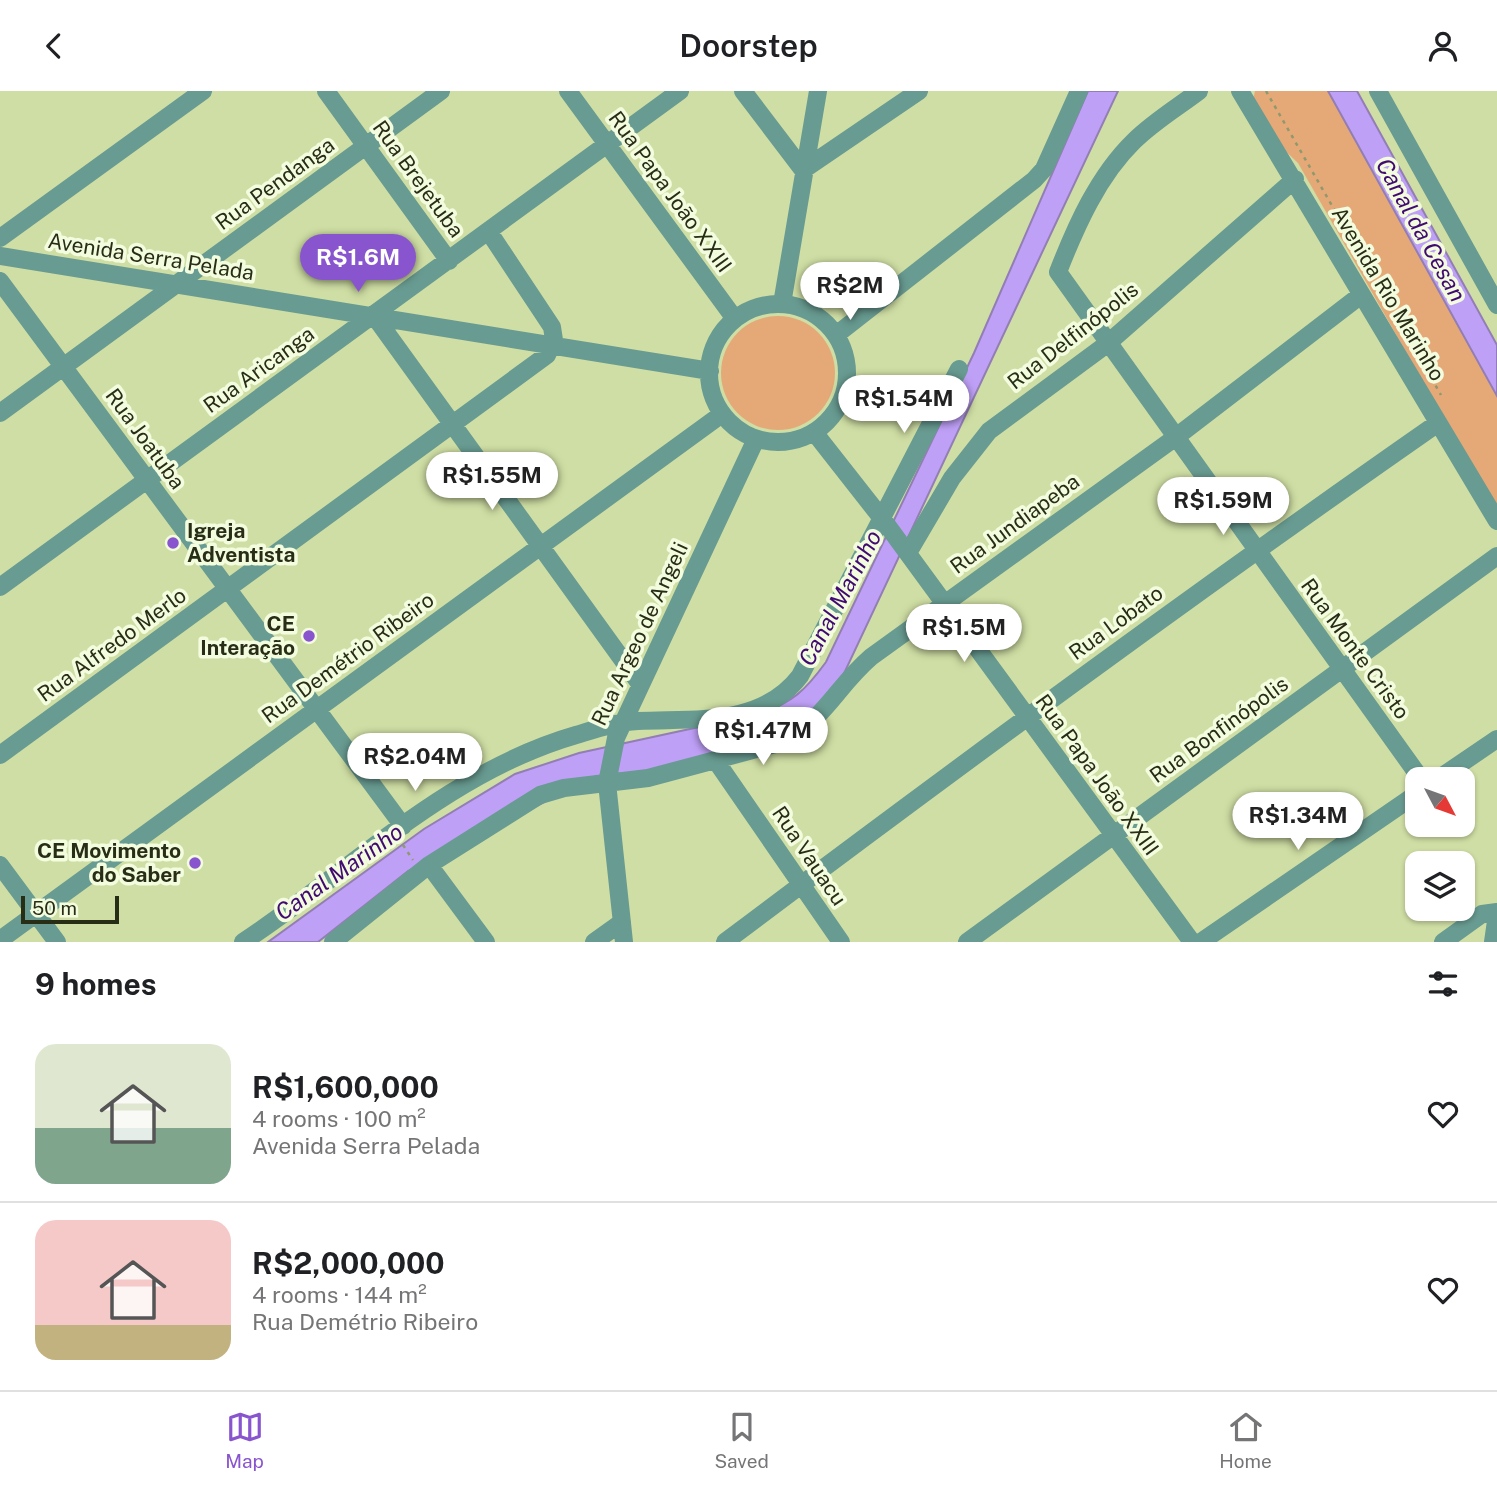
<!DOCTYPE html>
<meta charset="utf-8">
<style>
body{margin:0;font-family:"Public Sans",sans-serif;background:#f2f2f2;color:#202124;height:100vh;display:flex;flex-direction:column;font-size:26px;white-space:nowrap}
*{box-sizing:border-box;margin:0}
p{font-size:23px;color:#757577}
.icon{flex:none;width:38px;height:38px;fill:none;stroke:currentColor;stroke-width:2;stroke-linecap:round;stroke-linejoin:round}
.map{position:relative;height:851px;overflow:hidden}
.side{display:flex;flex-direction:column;background:#fff;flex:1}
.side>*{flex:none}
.needle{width:46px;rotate:131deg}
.tools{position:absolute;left:1405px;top:676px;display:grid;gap:14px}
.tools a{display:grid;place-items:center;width:70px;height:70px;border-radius:14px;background:#fff;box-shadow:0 2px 5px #0004;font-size:35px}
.scale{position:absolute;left:21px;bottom:18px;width:98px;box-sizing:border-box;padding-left:7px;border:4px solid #282d16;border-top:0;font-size:19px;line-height:24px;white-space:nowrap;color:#282d16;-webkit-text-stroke:5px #f3fcde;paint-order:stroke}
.price{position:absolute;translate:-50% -60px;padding:0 16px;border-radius:24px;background:#fff;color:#222;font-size:23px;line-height:46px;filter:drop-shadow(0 2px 4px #0008)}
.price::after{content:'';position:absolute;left:50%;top:42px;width:21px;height:16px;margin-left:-10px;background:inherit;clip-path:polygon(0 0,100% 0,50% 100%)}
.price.selected{background:#8855ce;color:#fff}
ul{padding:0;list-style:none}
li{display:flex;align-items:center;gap:21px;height:175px;padding:0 35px}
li+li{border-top:2px solid #e0e0e0}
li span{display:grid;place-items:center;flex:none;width:196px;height:140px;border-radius:21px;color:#555}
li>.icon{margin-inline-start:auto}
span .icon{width:84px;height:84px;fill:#fffc;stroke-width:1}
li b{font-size:30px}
h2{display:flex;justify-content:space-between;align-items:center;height:84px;padding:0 35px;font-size:30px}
header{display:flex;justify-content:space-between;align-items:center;height:91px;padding:0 35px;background:#fff;font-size:32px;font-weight:600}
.tab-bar{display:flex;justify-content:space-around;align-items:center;height:98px;border-top:2px solid #e0e0e0;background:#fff;font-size:19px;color:#757577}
.tab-bar a{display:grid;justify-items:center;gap:4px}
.tab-bar .selected{color:#8855ce}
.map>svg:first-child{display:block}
</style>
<header><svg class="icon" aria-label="back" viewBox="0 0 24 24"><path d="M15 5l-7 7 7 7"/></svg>Doorstep<svg class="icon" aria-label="person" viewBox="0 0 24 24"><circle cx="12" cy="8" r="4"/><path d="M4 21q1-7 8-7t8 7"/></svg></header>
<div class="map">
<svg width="1497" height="851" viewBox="0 0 1497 851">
<rect width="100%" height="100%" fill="#cfdea4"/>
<path fill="#e5a978" d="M1255,0H1328L1497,305V420L1298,72L1278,53L1253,9Z
M721 282a57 57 0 1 1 114 0a57 57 0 1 1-114 0Z"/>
<path fill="#bfa0f7" stroke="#927eb4" stroke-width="2" d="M1088,0H1118L840,591L788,644L669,678L596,685L408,780L318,851H268L424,738L515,683L579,662L759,623C793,611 805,600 826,571L974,262Z
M1328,0H1357L1497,254V305Z"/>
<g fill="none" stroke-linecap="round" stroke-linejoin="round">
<path stroke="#8e996d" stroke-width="2.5" stroke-dasharray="3.5 5" stroke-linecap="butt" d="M1266,0L1441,304
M403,754L413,769"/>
<path stroke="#689b91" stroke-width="18" d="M326,0L449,170
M568,0L735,228
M743,0L803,79L919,0
M1199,0C1178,16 1153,31 1134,50C1098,85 1076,135 1058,181L1421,688
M1240,0L1497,430
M1378,0L1497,214
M0,147L203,0
M0,165L710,280
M0,190L403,735
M782,213L818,0
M709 282a69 69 0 1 1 138 0a69 69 0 1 1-138 0Z
M375,226L640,593
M836,244L1034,89L1044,78L1079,0
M0,322L441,0
M814,341L887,434L1192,851
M908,462L952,387L989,340L1107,253L1295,88
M0,496L680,0
M0,664L547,264L554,249L552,236L489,141
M716,670L841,851
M1438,688L1497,648
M0,774L57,851
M429,774L486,851
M0,849L722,323
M243,851C352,779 448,681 576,644C596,638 616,631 638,630C695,627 761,636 800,585L959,278
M333,851L429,774L540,704L564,697L648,687L779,652C827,628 834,598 871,566L1176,346L1361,204
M594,851L622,831
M624,851L607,692L616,647L756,348
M725,851C960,674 1197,500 1438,332
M967,851L1497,465
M1201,851L1418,702
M1443,851L1482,823L1497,821
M1493,851L1497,823"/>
</g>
<g fill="#8855ce" stroke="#f3fcde" stroke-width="2.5">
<circle cx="173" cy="452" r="7"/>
<circle cx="309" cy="545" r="7"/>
<circle cx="195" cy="772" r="7"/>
</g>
<g text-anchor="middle" stroke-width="7" stroke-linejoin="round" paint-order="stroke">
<g font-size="21" fill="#282d16" stroke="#f3fcde">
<text transform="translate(418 88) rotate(54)" y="7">Rua Brejetuba</text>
<text transform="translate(275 93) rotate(-36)" y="7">Rua Pendanga</text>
<text transform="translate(670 101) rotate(54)" y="7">Rua Papa João XXIII</text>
<text transform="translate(151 166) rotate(9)" y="7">Avenida Serra Pelada</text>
<text transform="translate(1388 203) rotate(59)" y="7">Avenida Rio Marinho</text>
<text transform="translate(1073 245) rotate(-38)" y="7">Rua Delfinópolis</text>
<text transform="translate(259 279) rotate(-36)" y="7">Rua Aricanga</text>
<text transform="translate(145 348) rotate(54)" y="7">Rua Joatuba</text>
<text transform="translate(1015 433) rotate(-36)" y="7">Rua Jundiapeba</text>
<text transform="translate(1116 532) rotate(-36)" y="7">Rua Lobato</text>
<text transform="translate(640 543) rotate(-65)" y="7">Rua Argeo de Angeli</text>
<text transform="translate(112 554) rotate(-36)" y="7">Rua Alfredo Merlo</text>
<text transform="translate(1355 558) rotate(54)" y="7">Rua Monte Cristo</text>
<text transform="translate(348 567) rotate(-36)" y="7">Rua Demétrio Ribeiro</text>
<text transform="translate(1219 639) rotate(-36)" y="7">Rua Bonfinópolis</text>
<text transform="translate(1097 684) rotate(54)" y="7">Rua Papa João XXIII</text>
<text transform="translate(809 765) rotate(56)" y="7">Rua Vauacu</text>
</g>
<g font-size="21" font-weight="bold" fill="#282d16" stroke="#f3fcde" text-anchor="end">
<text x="187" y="447" text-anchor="start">Igreja<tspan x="187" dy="24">Adventista</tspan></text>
<text x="295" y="540">CE<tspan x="295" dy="24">Interação</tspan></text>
<text x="181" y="767">CE Movimento<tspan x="181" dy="24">do Saber</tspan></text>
</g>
<g font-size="23" font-style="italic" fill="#400a72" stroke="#f3fcde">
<text transform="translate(1421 139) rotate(61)" y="8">Canal da Cesan</text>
<text transform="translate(840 507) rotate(-62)" y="8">Canal Marinho</text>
<text transform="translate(339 781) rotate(-35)" y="8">Canal Marinho</text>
</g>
</g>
</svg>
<div class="tools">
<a><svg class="needle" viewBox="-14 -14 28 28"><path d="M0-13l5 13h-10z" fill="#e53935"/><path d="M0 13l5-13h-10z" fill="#757577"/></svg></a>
<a><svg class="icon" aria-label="layers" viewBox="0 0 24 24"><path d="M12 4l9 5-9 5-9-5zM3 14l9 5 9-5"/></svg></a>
</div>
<div class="scale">50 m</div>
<b class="price selected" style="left:358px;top:203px">R$1.6M</b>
<b class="price" style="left:850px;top:231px">R$2M</b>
<b class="price" style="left:904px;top:344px">R$1.54M</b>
<b class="price" style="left:492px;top:421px">R$1.55M</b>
<b class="price" style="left:1223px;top:446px">R$1.59M</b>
<b class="price" style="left:964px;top:573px">R$1.5M</b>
<b class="price" style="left:763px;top:676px">R$1.47M</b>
<b class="price" style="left:415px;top:702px">R$2.04M</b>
<b class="price" style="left:1298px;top:761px">R$1.34M</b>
</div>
<section class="side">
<h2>9 homes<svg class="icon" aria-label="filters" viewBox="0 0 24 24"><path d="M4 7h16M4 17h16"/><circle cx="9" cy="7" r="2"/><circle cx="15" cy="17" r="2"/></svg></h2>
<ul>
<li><span style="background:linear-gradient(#dfe7d0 60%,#7fa58c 0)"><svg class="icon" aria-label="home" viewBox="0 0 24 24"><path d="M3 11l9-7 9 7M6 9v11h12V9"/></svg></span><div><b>R$1,600,000</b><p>4 rooms · 100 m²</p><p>Avenida Serra Pelada</p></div><svg class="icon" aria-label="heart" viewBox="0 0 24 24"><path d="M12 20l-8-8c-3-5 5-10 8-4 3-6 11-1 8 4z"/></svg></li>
<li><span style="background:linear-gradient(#f6c9c9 75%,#c2b280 0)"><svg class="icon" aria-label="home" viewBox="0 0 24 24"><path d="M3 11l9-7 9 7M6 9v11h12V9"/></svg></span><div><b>R$2,000,000</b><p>4 rooms · 144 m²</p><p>Rua Demétrio Ribeiro</p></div><svg class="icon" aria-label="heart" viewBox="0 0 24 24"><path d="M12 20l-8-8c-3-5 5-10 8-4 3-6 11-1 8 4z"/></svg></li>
</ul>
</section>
<nav class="tab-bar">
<a class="selected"><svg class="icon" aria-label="map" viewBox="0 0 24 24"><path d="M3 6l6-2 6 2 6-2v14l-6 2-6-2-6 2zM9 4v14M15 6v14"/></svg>Map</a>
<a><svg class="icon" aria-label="saved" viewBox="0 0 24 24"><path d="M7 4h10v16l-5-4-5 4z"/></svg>Saved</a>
<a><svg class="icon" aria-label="home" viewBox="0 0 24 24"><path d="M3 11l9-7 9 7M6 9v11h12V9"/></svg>Home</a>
</nav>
